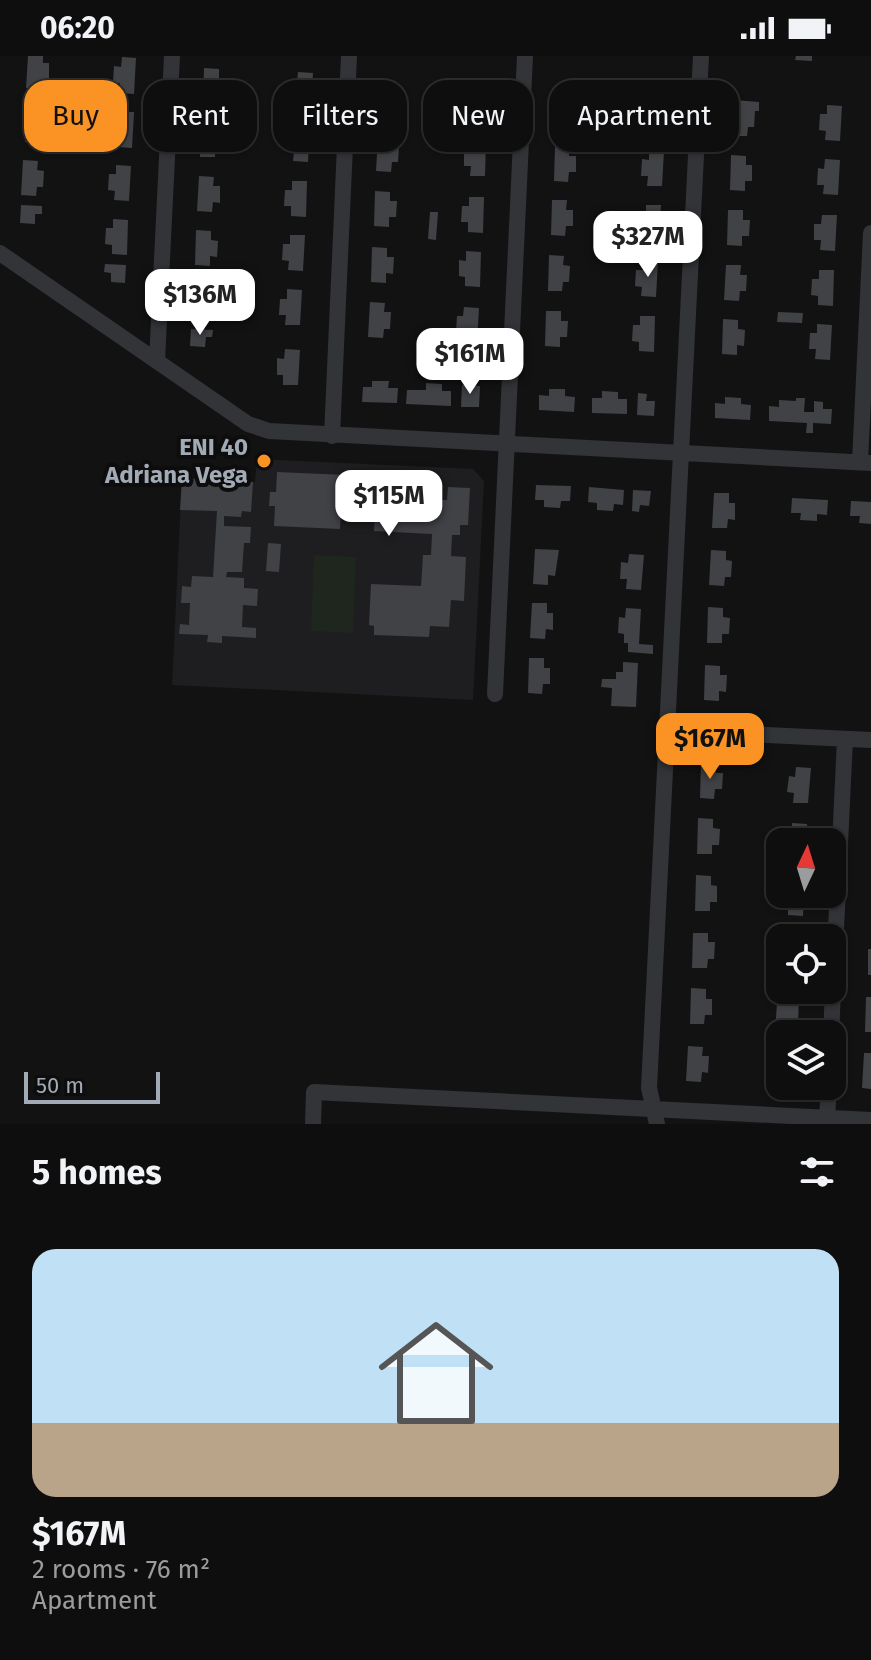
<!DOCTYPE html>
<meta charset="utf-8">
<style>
body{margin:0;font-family:"Fira Sans",sans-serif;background:#1c1c1c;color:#f1f3f6;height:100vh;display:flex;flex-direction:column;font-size:30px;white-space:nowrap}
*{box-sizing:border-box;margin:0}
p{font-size:26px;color:#9b9c9e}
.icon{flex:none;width:44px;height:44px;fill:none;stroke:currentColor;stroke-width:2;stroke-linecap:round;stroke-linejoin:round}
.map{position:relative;height:1068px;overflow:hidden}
.panel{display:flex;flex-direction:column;background:#0e0e0e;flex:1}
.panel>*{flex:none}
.top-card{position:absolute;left:24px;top:24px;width:824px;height:72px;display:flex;gap:16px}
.needle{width:52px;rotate:4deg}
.tools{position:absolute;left:766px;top:772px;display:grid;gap:16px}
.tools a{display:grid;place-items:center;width:80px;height:80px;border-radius:16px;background:#0e0e0e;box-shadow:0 2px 6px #0004,0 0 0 2px #2e2e2e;font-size:40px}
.scale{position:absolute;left:24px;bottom:20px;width:136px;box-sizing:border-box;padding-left:8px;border:4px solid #a2aab5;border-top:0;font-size:22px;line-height:28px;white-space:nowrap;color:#a2aab5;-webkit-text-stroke:6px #0d0d0e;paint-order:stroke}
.price{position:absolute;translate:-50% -68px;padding:0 18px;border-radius:16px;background:#fff;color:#222;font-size:26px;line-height:52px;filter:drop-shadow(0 2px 4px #0008)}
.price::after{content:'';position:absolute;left:50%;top:48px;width:24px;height:18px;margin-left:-12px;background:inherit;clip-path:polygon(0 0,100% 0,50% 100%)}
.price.on{background:#fa9323;color:#111}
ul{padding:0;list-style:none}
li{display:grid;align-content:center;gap:16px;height:424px;padding:0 32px}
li+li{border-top:2px solid #2e2e2e}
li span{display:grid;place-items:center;height:248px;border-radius:24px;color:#555}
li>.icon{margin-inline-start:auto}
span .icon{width:144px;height:144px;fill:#fffc;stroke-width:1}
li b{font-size:34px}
h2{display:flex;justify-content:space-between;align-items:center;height:96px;padding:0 32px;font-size:34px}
.chip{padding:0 28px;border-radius:24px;background:#0e0e0e;box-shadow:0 2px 6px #0004,0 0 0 2px #2e2e2e;font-size:28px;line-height:72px}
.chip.on{background:#fa9323;color:#111}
.status{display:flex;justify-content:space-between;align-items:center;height:56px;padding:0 40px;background:#0e0e0e;direction:ltr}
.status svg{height:22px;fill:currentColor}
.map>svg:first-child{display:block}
</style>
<div class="status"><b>06:20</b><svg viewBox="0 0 49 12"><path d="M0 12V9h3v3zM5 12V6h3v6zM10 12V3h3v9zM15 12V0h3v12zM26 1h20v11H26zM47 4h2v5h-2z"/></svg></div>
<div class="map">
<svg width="871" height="1068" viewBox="0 0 871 1068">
<rect width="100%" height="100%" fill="#121213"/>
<path fill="#1e1e20" d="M257,403L473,413L484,425L473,644L172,629L182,422L255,426Z"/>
<path fill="#1e261e" d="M314,499L356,501L353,577L311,575Z"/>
<path fill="#404246" d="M28,0H43V7H49V23H42L41,33L26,32Z
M796,0H812V5L795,4Z
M122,1L136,2L134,38L119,37L120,27H113L114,10L121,11Z
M204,12L219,13V22H226L225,39L218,38V48L203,47Z
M298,16L313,17L311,53L296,52V42H289L290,25L297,26Z
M381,24L396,25L395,35H402L401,51H394V60H379Z
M474,29L489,30L487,66L472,64L473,55H466L467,38L474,39Z
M557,34L572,35L571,45H578L577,61H570V70L555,69Z
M652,39L666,40L664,75L649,74L650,65L643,64L644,48L651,49Z
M734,44L759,46V55H755L754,71H748L747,80H732Z
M827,49L842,50L840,85L825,84L826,75L819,74L820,58H827Z
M26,51H41L40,61H47V78L40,77V87L25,86Z
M119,56H134L132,92L117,91L118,81H111V65H118Z
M201,65L216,66V76H223L222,92H215V101H200Z
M295,70L310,71L308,106L293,105L294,96H287L288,79L295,80Z
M378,80H393L392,90H399L398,106H392L391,116L376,115Z
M472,84L486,85L485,120H470L471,110H464V93L471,94Z
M555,90H570L569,100H576V116H569L568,126L554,125Z
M649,94L664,95L662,130H647L648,120H641L642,103L649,104Z
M731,99L746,100V109H752V125H745V135L730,134Z
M825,103L840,104L838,139L823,138L824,129H817L818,112L824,113Z
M23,104L38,105L37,114L44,115L43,131H37L36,140L21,139Z
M116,109L131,110L129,145L114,144L115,135L108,134L109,118H116Z
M199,120L214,121L213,130H220V147L213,146L212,156L197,155Z
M292,125H307L306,161L291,160V150H284L285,134H292Z
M375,135L390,136V145H397L396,161H389V171L374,170Z
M469,141H484L483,177L468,176V166H461L462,150H469Z
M552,144H567L566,154H573V170H566L565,180L551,179Z
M21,149L42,150V158H35V168L20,167Z
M646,149H661L659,185L644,184L645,175L638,174L639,158H646Z
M728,154H743V164H750L749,180H742V190L727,189Z
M430,156H438L436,184L428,183Z
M822,159H837L835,195L820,194L821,184H814V168H821Z
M113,163L128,164L127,199L112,198V189L105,188L106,172H113Z
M196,174L211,175V184L218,185L217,201L210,200V210L195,209Z
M290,179H305L303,215L288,214L289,205L282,204L283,188H290Z
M372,191L387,192V201H394L393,218L386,217V227L371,226Z
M466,195L481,196L480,231L465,230V221L459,220V204L466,205Z
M549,199L564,200L563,209L570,210L569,226H563L562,235H548Z
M643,205H658L656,241L641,240L642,231L635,230L636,214H643Z
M105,208L126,209L125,227L111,226V217L104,216Z
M726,209H741L740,219H747L746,235H740L739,245L724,244Z
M819,214H834L833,250L818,249V240L811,239L812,223H819Z
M194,228L209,229L208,238H215L214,255L208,254L207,264L192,263Z
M287,233L302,234L300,269H285L286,259H279L280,243H287Z
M370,246L385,247L384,256H391L390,273H384L383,282L368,281Z
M464,251L479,252L477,287L462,286L463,277L456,276L457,260H463Z
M546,255H561V265H568L567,281H560V291L545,290Z
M778,256L803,257L802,267L777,266Z
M640,260H655L654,296L639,295V286L632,285L633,269H640Z
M723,263L738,264V273L745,274L744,290L737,289V299L722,298Z
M817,268L832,269L830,304L815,303L816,293H809L810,277H817Z
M191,273L213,274L212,281H206L205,291L190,290Z
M285,293L300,294L298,329H283V319H277V302L284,303Z
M372,325H389L388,332H398L397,347L362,346L363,331H372Z
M426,327L442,328V335H451V350L406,348L407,334H426Z
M462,329L480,330L479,351H461Z
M549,333H565V340L575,341L574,356L539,354V339L549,340Z
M602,335L618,336V343H627V358L592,357V342H602Z
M638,337L647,338L646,345H655L654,360L637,359Z
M725,341L741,342V348L751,349L750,364L715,362V347L725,348Z
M796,342H805L804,356H814V345L823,346V353H832L831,368L813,367V377H806L807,367L769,365V350L779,351V344L796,345Z
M277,416L438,423L437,444H447L448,431L470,432L468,469H460V479H452L451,500L466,501L464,545L451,544L449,571L430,570L429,581L374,579V570L369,569L371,528L421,530L423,499H431L432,478L374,475L375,455L341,453L340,473L274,470L275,450H269L270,436H276Z
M182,422L253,426L251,456L242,455L241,461L224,460V470L251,471L250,487H244L242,516H227L226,521L244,522V532L258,533L257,550L243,549L242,571L256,572V582L222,580V587L207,586L208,579L179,578L180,568L189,569L190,547H181L182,530L191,531L192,520L213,521L217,455L180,454Z
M536,429L571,430L570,445H561L560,452L544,451V444H535Z
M589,431L624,434L623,449L614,448L613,455L597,454V447L588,446Z
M633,434L651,435L649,450L640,449L639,456L632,455Z
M714,437H729V447H735V464L728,463L727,472H712Z
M792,442L828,444L827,459L817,458V465L800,464L801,457H791Z
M851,445L871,446V468L859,467L860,460H850Z
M268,487L281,488L279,516L266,515Z
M535,493L559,494L555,520L548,519V529L533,528Z
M711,494L726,495V504L732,505L731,521H725L724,530L709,529Z
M629,498L644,499L641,534L626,533L627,523H620L621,506L628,507Z
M532,547H547V557H553V574L546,573L545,583L530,582Z
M708,551L723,552V561L730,562L729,578H722V587H707Z
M626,552L641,553L639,588L653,589V598L628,596V587H624V578L618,577L619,561L625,562Z
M529,602H544V612H550V628H543L542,638L528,637Z
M623,606L638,607L636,651L611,650L612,632L601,631L602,623H616V616H623Z
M705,609L720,610V619H727L726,636L719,635V645L704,644Z
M701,707H716V717H723L722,733H715L714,743L700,742Z
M796,711L811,712L808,747H793L794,737L787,736L789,720L795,721Z
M698,762L713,763V772L720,773L719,789H712V798H697Z
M792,767L807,768L806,786H785V776L792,777Z
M696,819L711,820V829L717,830V846H710V855H695Z
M782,838H804L803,860L788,859V850H781Z
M693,877H708V886H715L714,903H708L707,912H692Z
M868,893H871V919H868Z
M691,932L706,933V943H712V959H705L704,968H690Z
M784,937H799L798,973L783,972V963H776L777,946L784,947Z
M866,941H871V976H865Z
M688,990L703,991L702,1000H709L708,1017L702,1016L701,1026L686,1025Z
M864,997H871V1033L862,1032Z
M774,1004H780V1020H773Z"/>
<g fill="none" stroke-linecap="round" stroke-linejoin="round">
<path stroke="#323438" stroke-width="16" d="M0,197L248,368L269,375L871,407
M157,305L172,0
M332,380L349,0
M860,406L871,177
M495,638L525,0
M667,674L871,684
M831,978L845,683
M827,1062L829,1030
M313,1068L314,1036L871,1064
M657,1068L649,1032L701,0"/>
</g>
<circle fill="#fa9323" stroke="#0d0d0e" stroke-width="3" cx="264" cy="405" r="8"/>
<g text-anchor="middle" stroke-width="8" stroke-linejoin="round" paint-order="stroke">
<g font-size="24" font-weight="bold" fill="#a2aab5" stroke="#0d0d0e" text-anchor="end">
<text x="248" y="399">ENI 40<tspan x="248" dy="28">Adriana Vega</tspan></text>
</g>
</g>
</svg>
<div class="tools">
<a><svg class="needle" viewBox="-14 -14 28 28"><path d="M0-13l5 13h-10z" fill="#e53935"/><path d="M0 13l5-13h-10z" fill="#9b9c9e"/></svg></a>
<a><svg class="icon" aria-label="locate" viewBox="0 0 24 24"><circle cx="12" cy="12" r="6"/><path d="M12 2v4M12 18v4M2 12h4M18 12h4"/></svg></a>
<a><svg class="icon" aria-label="layers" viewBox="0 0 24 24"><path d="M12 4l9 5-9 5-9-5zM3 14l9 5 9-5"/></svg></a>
</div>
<div class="scale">50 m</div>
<b class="price" style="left:648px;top:223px">$327M</b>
<b class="price" style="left:200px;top:281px">$136M</b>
<b class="price" style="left:470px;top:340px">$161M</b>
<b class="price" style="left:389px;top:482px">$115M</b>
<b class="price on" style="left:710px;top:725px">$167M</b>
<div class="top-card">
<a class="chip on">Buy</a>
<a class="chip">Rent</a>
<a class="chip">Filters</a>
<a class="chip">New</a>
<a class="chip">Apartment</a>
</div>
</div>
<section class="panel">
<h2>5 homes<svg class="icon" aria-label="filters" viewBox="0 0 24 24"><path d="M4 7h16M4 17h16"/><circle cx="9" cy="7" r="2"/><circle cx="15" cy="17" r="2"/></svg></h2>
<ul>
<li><span style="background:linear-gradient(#bfe0f5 70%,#b9a48a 0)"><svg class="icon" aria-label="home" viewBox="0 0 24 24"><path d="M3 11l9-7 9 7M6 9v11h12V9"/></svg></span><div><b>$167M</b><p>2 rooms · 76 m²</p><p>Apartment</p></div></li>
</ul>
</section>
